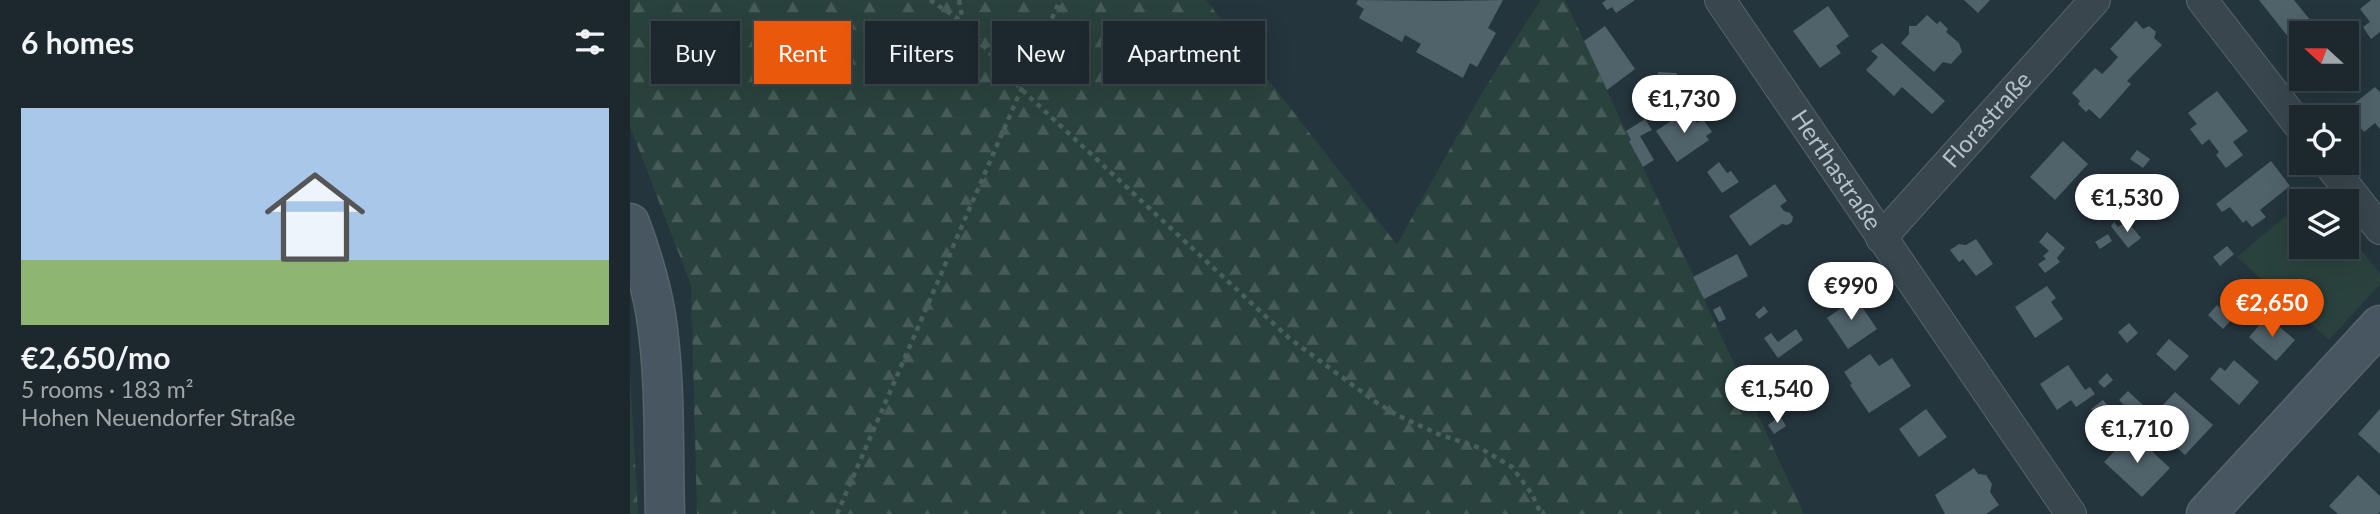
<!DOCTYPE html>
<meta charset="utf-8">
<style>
body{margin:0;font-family:Lato,sans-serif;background:#29343a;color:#f1f3f6;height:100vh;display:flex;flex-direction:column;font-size:26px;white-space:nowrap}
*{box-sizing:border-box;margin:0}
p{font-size:23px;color:#a0a6aa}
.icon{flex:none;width:38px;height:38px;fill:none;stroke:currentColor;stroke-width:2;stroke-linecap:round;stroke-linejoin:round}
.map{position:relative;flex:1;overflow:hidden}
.sheet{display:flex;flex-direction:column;background:#1c282e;width:630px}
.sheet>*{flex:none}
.guide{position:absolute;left:21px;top:21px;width:665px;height:63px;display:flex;gap:14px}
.needle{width:46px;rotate:291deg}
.buttons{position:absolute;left:1659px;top:21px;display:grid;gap:14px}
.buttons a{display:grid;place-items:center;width:70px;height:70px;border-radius:0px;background:#1c282e;box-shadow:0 7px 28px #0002,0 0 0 2px #3a444a;font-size:35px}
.price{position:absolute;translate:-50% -60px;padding:0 16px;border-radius:24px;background:#fff;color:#222;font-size:23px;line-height:46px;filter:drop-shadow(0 2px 4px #0008)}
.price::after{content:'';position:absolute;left:50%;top:42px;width:21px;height:16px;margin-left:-10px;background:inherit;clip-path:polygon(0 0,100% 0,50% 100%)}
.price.active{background:#ea580c;color:#fff}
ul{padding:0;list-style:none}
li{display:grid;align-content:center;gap:14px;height:371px;padding:0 21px}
li span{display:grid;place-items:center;height:217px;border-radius:0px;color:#555}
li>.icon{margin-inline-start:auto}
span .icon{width:126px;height:126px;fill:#fffc;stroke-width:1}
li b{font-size:30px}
h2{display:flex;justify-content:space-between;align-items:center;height:84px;padding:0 21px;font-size:30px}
.pill{padding:0 24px;border-radius:0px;background:#1c282e;box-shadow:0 7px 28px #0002,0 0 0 2px #3a444a;font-size:24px;line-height:63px}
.pill.active{background:#ea580c;color:#fff}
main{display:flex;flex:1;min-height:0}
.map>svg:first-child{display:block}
</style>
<main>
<section class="sheet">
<h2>6 homes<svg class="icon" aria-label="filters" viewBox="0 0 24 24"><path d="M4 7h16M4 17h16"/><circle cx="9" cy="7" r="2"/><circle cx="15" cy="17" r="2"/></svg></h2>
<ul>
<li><span style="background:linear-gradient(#a9c7e8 70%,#8fb573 0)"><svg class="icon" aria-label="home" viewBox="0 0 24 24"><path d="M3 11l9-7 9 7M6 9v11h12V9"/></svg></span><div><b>€2,650/mo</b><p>5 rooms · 183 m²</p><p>Hohen Neuendorfer Straße</p></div></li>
</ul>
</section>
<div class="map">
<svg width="1750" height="514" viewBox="0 0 1750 514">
<defs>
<pattern id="forest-firs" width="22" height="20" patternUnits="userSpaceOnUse" patternTransform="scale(1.75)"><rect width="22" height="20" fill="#2a423d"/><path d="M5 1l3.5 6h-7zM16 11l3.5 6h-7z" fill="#475c58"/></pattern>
</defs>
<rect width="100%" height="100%" fill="#25353d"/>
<path fill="url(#forest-firs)" d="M0,0H576L767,245C812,162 858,79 911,0H935L1174,514H67L61,285L0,126Z
M0,361V375L8,514H0Z"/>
<path fill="#2a423d" d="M1671,203V247H1717V231L1750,274V284L1699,340L1607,257Z"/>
<path fill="#50626a" d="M728,0L813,1L873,0L858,28L866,33L847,67L840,63L833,78L786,52L791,44L775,35L772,42L729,18L734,9L726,4Z
M976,0H1005L986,13L982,7L977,10L972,3Z
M1334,0H1360L1348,13Z
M1629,0H1664L1681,21L1659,38Z
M1741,0H1750V32L1741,39L1733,27L1740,22L1730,9Z
M1198,6L1219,36L1206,46L1211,53L1190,68L1163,31Z
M1297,15L1307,24L1310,21L1318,29L1316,32L1329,43L1332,52L1321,64L1313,62L1304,72L1271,43L1279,34V26H1286Z
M1506,21L1513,29L1519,26L1526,32L1524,38L1532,45L1497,81L1501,84L1470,119L1459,109L1456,112L1448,104L1450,101L1442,93L1465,68L1472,74L1481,65L1488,57L1480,49Z
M975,26L1005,69L977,90L954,41Z
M1252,43L1315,101L1302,114L1272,87L1264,96L1236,70L1248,57L1241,51Z
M1028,72L1047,73L1046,87L1027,86Z
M1745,87L1750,92V129L1745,123L1734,132L1716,110Z
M1587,91L1618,131L1603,142L1613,155L1596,168L1586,155L1589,152L1579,139L1572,145L1560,129L1567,124L1558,113Z
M1057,110L1067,123L1073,119L1082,132L1076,136L1079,140L1047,162L1026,131Z
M1015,119L1022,130L1010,136L1024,160L1013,167L999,141L1001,140L996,131Z
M1433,141L1458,164L1425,200L1400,177Z
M1507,150L1520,159L1513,168L1500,159Z
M1641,161L1660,186L1630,210L1636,217L1622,227L1616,220L1613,223L1600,207L1592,212L1586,204Z
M1089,162L1097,173L1101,171L1109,182L1092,193L1077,172Z
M1145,184L1157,201L1150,206L1154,211L1160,213L1163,217L1162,222L1157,225L1152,224L1120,246L1099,216Z
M1497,221L1511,238L1498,248L1481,226L1484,222L1488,227Z
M1417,232L1435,248L1427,258L1430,262L1415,273L1408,264L1416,259L1413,256L1419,251L1409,242Z
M1478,234L1482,241L1470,249L1465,242Z
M1346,239L1363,264L1346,276L1333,259L1329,262L1320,250L1329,244L1336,245Z
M1597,246L1604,254L1590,266L1583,257Z
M1107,254L1118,276L1074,299L1063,277Z
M1417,286L1426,298L1421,302L1433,319L1405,338L1385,307Z
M1217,296L1221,302L1226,298L1247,329L1218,349L1197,318L1210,309L1206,303Z
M1587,305L1602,319L1593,329L1578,315Z
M1090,306L1096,319L1089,322L1083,310Z
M1134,306L1138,312L1129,319L1125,314Z
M1637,316L1665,340L1646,361L1619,337Z
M1499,323L1508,333L1497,343L1488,332Z
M1166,329L1173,340L1148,358L1134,338L1141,333L1148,342Z
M1539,339L1559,356L1545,371L1526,354Z
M1240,354L1249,366L1262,358L1281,386L1239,413L1220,385L1222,384L1214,372Z
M1604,360L1629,382L1609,405L1580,379L1590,367L1595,371Z
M1438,365L1455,390L1460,387L1465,394L1446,407L1441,400L1427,410L1410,384Z
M1477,373L1483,380L1474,388L1468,382Z
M1498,391L1515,407L1506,417L1489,400Z
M1545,392L1583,425L1555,455L1536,438L1551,421L1533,405Z
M1473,400L1478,406L1466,415L1461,409Z
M1296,409L1317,437L1289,457L1269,429Z
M1750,409V454L1728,434Z
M1150,416L1156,426L1144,434L1138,425Z
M1502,433L1540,468L1512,497L1474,462Z
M1344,468L1348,474L1356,475L1362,484L1360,492L1369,505L1356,514H1315L1305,495Z
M1728,475L1750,496V512L1748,514H1708L1699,506Z"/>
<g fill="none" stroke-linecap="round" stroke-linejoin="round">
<g stroke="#57646b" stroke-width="32">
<g id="street">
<path id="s1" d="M1090,0L1441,514"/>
<path d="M1572,0L1671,128"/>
<path d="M1698,163L1750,229"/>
<path id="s2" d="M1251,238L1465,0"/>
</g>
</g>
<g stroke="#57646b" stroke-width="41">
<path id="secondary" d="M0,223C11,253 21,284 26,316C36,381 33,448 35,514
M1576,514L1750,325"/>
</g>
<path stroke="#495f5c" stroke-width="4.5" stroke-dasharray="5 5" stroke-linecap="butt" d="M300,0L333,22L391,89L659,338L747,403L767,415L808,434L850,448L882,467L902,494L911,514
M329,0L333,22
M207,514L430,0"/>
<use href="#street" stroke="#39464d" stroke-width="30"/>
<use href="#secondary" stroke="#475660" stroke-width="38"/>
</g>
<g text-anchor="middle" stroke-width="5" stroke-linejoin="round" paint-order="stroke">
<g font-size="24" fill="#b5c1c8" stroke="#1e2b32">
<text dy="8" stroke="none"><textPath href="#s2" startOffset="159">Florastraße</textPath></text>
<text dy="8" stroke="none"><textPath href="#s1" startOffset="206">Herthastraße</textPath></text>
</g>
</g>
</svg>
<div class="buttons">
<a><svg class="needle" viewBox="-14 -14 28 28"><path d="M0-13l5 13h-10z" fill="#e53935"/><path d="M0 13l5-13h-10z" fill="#a0a6aa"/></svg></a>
<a><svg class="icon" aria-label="locate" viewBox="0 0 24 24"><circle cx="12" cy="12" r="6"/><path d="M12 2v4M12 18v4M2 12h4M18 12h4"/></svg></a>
<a><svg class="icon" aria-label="layers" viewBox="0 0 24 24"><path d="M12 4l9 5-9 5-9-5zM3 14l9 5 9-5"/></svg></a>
</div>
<b class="price" style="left:1054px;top:135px">€1,730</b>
<b class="price" style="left:1497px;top:234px">€1,530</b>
<b class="price" style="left:1221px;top:322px">€990</b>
<b class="price active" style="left:1642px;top:339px">€2,650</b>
<b class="price" style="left:1147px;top:425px">€1,540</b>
<b class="price" style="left:1507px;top:465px">€1,710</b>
<div class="guide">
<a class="pill">Buy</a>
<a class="pill active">Rent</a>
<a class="pill">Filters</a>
<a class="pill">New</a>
<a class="pill">Apartment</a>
</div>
</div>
</main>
